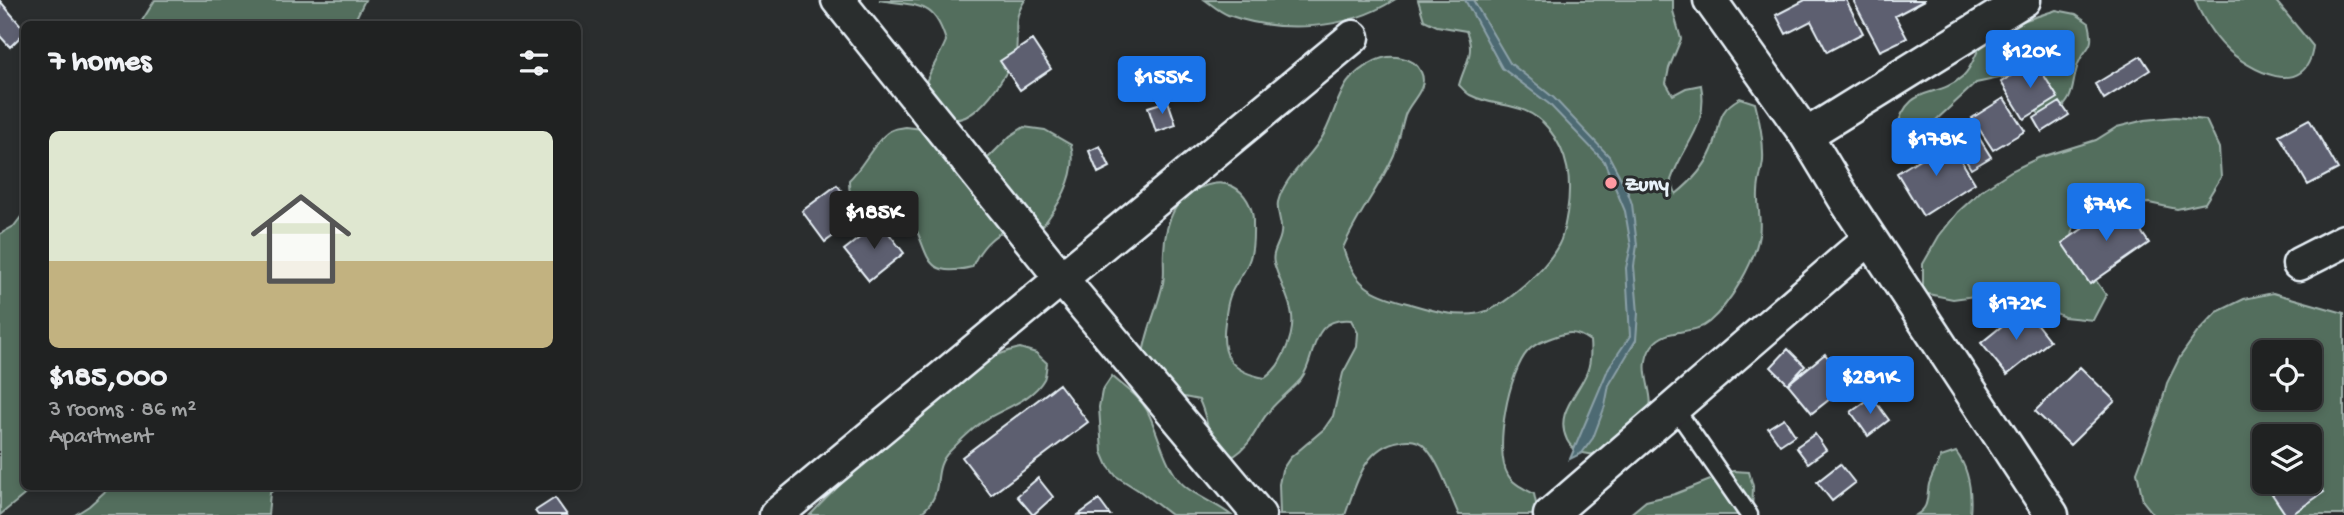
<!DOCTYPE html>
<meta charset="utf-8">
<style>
body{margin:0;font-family:"Gochi Hand",sans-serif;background:#2d2f2f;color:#f1f3f6;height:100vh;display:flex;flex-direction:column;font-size:26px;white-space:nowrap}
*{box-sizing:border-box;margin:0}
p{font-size:23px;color:#a2a4a5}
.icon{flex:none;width:38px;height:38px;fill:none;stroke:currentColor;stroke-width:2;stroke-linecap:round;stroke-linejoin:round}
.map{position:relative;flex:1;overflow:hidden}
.panel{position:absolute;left:21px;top:21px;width:560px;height:469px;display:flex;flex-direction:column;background:#202222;border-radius:10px;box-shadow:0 4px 10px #0003,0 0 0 2px #3d3f40}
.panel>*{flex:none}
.fabs{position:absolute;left:2252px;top:340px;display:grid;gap:14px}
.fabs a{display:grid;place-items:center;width:70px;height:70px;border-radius:10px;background:#202222;box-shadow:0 4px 10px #0003,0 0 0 2px #3d3f40;font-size:35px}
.price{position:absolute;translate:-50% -60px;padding:0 16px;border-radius:7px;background:#1a73e8;color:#fff;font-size:23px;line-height:46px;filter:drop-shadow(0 2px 4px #0008)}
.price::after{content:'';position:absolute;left:50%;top:42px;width:21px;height:16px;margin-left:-10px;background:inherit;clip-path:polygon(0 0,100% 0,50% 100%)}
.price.current{background:#222;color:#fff}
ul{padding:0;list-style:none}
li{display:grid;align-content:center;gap:14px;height:371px;padding:0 28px}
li+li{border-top:2px solid #3d3f40}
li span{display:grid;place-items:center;height:217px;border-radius:10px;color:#555}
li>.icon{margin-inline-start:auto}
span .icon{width:126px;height:126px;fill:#fffc;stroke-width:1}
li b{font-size:30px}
h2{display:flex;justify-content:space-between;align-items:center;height:84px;padding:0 28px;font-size:30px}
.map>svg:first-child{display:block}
</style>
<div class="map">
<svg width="2344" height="515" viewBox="0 0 2344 515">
<rect width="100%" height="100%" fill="#2a2d2e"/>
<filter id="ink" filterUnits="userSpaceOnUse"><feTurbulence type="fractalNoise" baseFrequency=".0143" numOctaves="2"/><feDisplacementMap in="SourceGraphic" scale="14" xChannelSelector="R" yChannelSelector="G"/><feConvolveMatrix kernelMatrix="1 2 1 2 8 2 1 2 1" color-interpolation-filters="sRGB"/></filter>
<g filter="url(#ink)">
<path fill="#536e5d" stroke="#9eb0aa" stroke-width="2" fill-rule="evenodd" d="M155,0H365L353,24H140Z
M879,0H1025C1009,25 1021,34 1015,58C1013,64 1007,71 1004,76C993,94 967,132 941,115C934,110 928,101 922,95C927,72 938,61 946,41C934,0 919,7 879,0Z
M1205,0H1394C1347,30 1281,34 1228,15C1220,12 1212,5 1205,0Z
M1418,0H1673V11L1681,39L1669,68L1666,83L1673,95L1686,88L1701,85C1709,127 1684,142 1671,180L1676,194C1691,182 1705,167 1712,150C1723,126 1713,113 1740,98L1755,103C1760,122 1764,141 1763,161C1762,171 1758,182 1758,193C1757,207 1762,221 1759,235C1755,262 1730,304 1709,322C1693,336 1666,326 1652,346C1635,370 1658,396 1648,413C1643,421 1631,429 1624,435C1614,443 1607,452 1593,454C1583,455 1572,450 1567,440C1554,413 1578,395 1587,372C1591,362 1591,352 1590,341C1575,330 1568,332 1551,338C1542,342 1535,343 1528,351C1509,371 1493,451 1508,475C1513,484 1525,489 1534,494L1537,508L1535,515H1459C1449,494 1441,464 1425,447C1419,440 1409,439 1400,441C1363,447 1356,486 1345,515H1280L1279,484L1282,470L1290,458L1324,429L1333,416L1343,373L1357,347L1358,333L1351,320C1308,317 1318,356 1301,379C1292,390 1279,399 1270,410C1256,426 1253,444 1234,456C1205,448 1211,424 1199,400L1184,397L1170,400L1143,355C1146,330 1158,308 1163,283C1165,273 1163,262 1164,251C1165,226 1174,195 1202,187C1212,183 1222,181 1232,186C1245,192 1253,207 1253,221C1253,233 1254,246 1250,258C1246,272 1235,282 1230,296C1227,304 1226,313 1225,322C1220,356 1231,372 1265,378C1277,369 1280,362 1286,349C1302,312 1284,297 1274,263C1271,252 1280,244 1281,233C1283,223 1276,213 1278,202C1285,174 1313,157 1325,132C1341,100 1338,79 1375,61C1389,54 1413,55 1421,72C1429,88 1410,101 1405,115C1401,128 1399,142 1394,155C1379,188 1357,215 1343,248C1354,285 1371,294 1407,303C1431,310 1455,318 1480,313C1497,309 1512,296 1525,285C1538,273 1551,260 1559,244C1564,235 1565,223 1567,213C1572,181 1569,154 1548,128C1525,100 1497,109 1470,95C1466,93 1462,88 1459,85C1465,63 1476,53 1466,31L1437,26L1424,20Z
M2195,0H2275L2313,46C2307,101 2249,71 2225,47C2213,35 2201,16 2195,0Z
M2056,10L2076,14L2089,23C2096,51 2085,45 2078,64C2070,89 2077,95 2055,115H2040L2030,104L2017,79L2004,77L1976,83L1922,133L1909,136L1896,131C1908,81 1936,101 1963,76C1974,66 1976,49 1985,39C1998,26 2038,17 2056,10Z
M2175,117L2206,120L2219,148L2221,177L2205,203L2177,209L2149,203L2103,204L2075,215L2071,245L2106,295L2093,320L2064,317L2011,291L1953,299L1923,293V264L1939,236L1958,212L1982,190L2011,171L2038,158L2096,140L2117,127L2145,120Z
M906,127L922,129L973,160L989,157L1010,136L1024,127L1045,130L1071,145C1079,175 1058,207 1040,229C1032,229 1020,226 1011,228C992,234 979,250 972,267C924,279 930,257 913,222C881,223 848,222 849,180C863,167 875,140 890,131C894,128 902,128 906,127Z
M24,213V486L34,487L0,515V234L14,226Z
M2273,293L2344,313V515H2154L2143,501L2137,472L2159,413L2167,383L2180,357L2197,333L2217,312L2244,299ZM2264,352H2310V397H2264ZM2264,436H2310V481H2264Z
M1020,348L1036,353L1047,363C1046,368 1046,375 1044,379C1032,401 1001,409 982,422C971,430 960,441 950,451C928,472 949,494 918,515H810C844,479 880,447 917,415C948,388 979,356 1020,348Z
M1112,376C1125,388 1138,395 1147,410C1158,432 1163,459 1178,479C1189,494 1215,502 1231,515H1171L1141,492L1116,476L1108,466L1102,452L1099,407L1102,391Z
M1956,452C1969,469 1972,493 1970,515H1916C1930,507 1926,498 1929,484C1932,475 1937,466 1941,457Z
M1733,471L1749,472L1753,486L1752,515H1629L1646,501L1675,494Z
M110,487V486L277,487L270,493L268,515H75L89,506Z"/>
<path fill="#4e6b73" stroke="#8ca1a8" stroke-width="2" d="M1465,0H1473L1510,63L1554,98L1609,156L1627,190L1632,204L1637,245L1634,266L1638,313L1636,340L1609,385L1605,406L1593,438L1582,453L1570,459L1609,367L1630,336L1626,268L1631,246L1625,211L1604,161L1549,104L1502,68Z"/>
<path fill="#5d5e70" stroke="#e8f1f8" stroke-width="2" d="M1805,0H1846L1863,33L1827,52L1811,21L1786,34L1776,15Z
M1853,0H1925L1895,16L1907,38L1880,51Z
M0,1L24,29V33L10,47L0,36Z
M1032,40L1051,69L1020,90L1000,61Z
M2141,56L2150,70L2104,99L2095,84Z
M2035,61L2058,98L2024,119L2001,82Z
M2004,98L2025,131L1993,150L1972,118Z
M1168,101L1176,125L1156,132L1148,107Z
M2060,102L2069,115L2042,132L2034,118Z
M2309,119L2338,169L2308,185L2279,135Z
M1976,133L1991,157L1971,169L1957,146Z
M1949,141L1975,183L1923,216L1897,173Z
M1100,146L1110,167L1098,173L1089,151Z
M837,185L861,216L825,242L802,211Z
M2121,202L2149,243L2090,284L2062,243Z
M880,222L904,253L869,281L844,250Z
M2024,308L2050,341L2007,375L1981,343Z
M1788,349L1805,366L1788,384L1771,367Z
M1825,354L1849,384L1812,413L1788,384Z
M2080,367L2115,401L2070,445L2035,411Z
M1059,384L1088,422L991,495L962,457Z
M1872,397L1889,420L1868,436L1851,412Z
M1784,418L1795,435L1780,445L1768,428Z
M1815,434L1826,450L1808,463L1796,447Z
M1840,464L1855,483L1832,501L1817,482Z
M2310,472L2324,492L2291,515H2286L2266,485L2271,481H2310Z
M1038,478L1053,497L1033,515L1017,496Z
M555,498L567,515H538L535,511Z
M1099,500L1110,515H1078Z"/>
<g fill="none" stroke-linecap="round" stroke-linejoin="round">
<g stroke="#e8f1f8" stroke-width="21">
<path id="service" d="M1674,407L1749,515"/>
</g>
<g stroke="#e8f1f8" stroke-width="37">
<path id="minor" d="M838,0L1061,278L1259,515
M1710,0L1806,135L1847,203L2052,515
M1806,135L2024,0
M2299,264L2344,241
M776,515L1353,37
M1550,515L1870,238"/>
</g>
<use href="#service" stroke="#2a2d2e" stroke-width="16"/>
<use href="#minor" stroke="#2a2d2e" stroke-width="32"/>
</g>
</g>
<circle fill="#ff9aa2" stroke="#2a2d2e" stroke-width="2.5" cx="1611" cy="183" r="7"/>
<g text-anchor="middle" stroke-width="6" stroke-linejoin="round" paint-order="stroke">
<g font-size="21" font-weight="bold" fill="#e8f1f8" stroke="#2a2d2e" text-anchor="start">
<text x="1625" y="190">Zuny</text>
</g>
</g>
</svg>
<div class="fabs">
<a><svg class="icon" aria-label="locate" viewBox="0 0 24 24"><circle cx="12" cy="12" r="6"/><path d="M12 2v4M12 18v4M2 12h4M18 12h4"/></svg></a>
<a><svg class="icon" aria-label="layers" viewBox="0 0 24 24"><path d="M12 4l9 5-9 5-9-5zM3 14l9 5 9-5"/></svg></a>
</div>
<b class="price" style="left:2030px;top:90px">$120K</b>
<b class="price" style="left:1162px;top:116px">$155K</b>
<b class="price" style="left:1936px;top:178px">$178K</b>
<b class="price" style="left:2106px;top:243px">$74K</b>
<b class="price current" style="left:874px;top:251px">$185K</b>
<b class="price" style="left:2016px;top:342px">$172K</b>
<b class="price" style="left:1870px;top:416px">$281K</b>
<section class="panel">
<h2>7 homes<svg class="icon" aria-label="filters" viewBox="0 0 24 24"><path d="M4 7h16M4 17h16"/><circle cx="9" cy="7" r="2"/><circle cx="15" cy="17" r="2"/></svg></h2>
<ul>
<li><span style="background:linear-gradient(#dfe7d0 60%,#c2b280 0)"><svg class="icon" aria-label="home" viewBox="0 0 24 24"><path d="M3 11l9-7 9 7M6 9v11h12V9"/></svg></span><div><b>$185,000</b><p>3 rooms · 86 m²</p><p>Apartment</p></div></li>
</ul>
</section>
</div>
